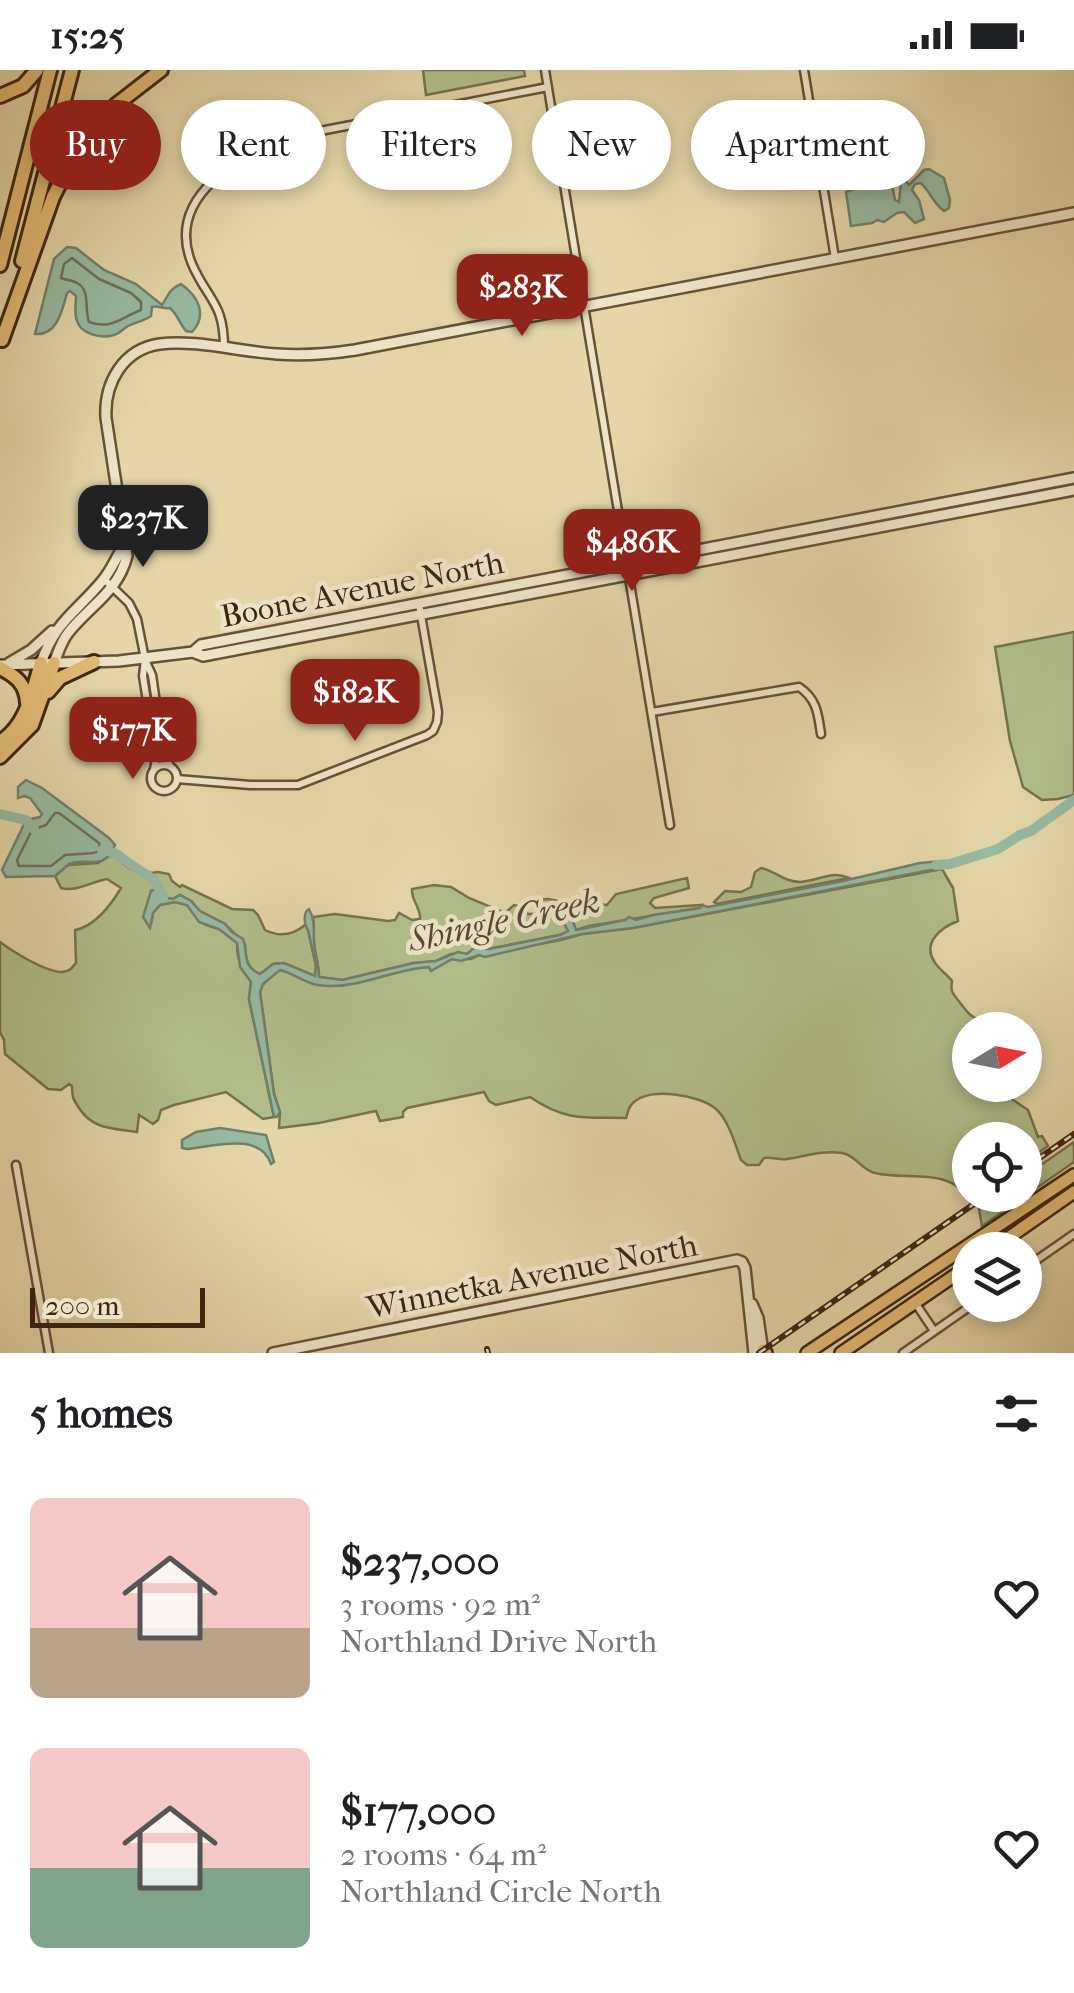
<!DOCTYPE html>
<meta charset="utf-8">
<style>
body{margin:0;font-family:"IM FELL French Canon",serif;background:#f2f2f2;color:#202124;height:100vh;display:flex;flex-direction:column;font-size:38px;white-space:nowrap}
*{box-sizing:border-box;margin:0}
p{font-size:32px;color:#757577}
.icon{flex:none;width:55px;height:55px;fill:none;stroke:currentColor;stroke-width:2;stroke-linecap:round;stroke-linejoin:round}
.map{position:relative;height:1283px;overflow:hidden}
.drawer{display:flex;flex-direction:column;background:#fff;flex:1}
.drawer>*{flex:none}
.hud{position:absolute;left:30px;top:30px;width:1015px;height:90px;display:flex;gap:20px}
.needle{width:65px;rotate:80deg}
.fabs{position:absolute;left:952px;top:942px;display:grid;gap:20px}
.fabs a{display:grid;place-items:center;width:90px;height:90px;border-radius:50%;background:#fff;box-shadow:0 5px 15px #0003;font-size:50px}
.scale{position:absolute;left:30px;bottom:25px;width:175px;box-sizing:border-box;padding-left:10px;border:5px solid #3e2611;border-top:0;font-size:28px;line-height:35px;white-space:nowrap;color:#3e2611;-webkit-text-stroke:8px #ede4c6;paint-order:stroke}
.price{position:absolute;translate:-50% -85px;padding:0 22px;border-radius:20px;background:#8f2418;color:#fff;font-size:32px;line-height:65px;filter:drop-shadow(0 2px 5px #0008)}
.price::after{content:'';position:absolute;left:50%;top:60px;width:30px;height:22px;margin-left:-15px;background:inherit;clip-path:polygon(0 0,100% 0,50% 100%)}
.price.selected{background:#222;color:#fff}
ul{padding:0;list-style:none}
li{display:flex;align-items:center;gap:30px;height:250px;padding:0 30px}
li span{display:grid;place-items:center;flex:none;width:280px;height:200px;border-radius:15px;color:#555}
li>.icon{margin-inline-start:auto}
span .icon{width:120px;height:120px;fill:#fffc;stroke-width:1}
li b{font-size:42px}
h2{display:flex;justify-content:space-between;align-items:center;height:120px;padding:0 30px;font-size:42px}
.tag{padding:0 35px;border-radius:45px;background:#fff;box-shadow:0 5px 15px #0003;font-size:35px;line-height:90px}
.tag.selected{background:#8f2418;color:#fff}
.status{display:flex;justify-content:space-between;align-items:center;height:70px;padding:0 50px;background:#fff;direction:ltr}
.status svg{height:28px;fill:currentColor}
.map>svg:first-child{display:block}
</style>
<div class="status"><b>15:25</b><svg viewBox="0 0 49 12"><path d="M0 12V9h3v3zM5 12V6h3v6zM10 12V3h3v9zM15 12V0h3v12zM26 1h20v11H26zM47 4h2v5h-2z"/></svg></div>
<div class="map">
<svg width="1074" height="1283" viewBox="0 0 1074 1283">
<rect width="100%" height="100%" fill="#e4d6a8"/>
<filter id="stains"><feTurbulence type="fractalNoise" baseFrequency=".002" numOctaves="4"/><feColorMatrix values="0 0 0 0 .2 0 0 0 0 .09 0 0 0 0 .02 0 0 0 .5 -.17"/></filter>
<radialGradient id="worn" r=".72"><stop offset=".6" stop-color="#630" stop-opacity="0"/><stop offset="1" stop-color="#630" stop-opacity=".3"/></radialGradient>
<path fill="#b1be8a" stroke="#78724e" stroke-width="2.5" d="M423,0H524L525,6L426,25Z
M1074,562V725L1058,729L1042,730L1023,717L1010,671L995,577Z
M109,786H116C127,803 143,799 157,819L151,821V854L153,843L160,835L175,832L187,835L206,855L219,859L237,873C237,894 243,896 251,912L249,929L274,1047L263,1049L226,1022L174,1035L161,1040L158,1050L153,1054L139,1045L137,1062C113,1058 93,1060 79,1038C73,1029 72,1027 72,1016L69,1014L61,1020L48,1019L5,984L4,970L0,962V872C13,882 46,902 62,902C70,901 71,899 76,893L75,860C94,857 111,835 121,818L107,809C90,812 78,822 61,818L55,806L68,795L98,793Z
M761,798C776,801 784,812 800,812C819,811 830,800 849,808L717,834L714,832L725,821L741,822L751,817L755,802Z
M942,799L953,818L958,851C942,857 922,872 934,891C938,899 947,904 952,911C950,924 954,924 961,934C967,941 967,944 975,948L978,960H970V1015H991L1028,1040L1038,1067L1042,1066L1048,1076L1025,1092V1070H970V1125H977L970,1130C949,1096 907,1111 875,1103C861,1100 856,1085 842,1083C823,1080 806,1086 787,1089C779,1090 773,1087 764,1088L759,1095H747L741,1090C735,1074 729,1051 716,1039C700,1025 649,1016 632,1034C628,1038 628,1043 626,1048C585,1047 567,1052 530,1027L496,1035L489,1031L484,1022L407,1038L403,1042V1047L380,1051L376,1041L319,1053L279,1058L280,1042L274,1024L260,922C263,912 271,904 281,900L341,916L415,898L429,897L431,900L452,889H471L479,885L561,870L582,864L633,858Z
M158,802L169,804L172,811L180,817L182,815L232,839L253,840L258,845L265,860C279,867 293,865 305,855L308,859L316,896L315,906L284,893L273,894L260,905C247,898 245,888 245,874L225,854L200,841L191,831L180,825L173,829L167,828L151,803Z
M687,808L689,818L654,828L650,833L655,838L702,835L700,838L589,856L576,860L573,856L568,862L559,865L488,879L474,878L467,884H451L436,891L414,893L342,910L319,907C319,895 315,885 314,873C313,864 315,856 313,847L335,844L388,851L395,850L399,843L412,850L420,849C421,838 411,830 412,819L434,815L451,817L469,828L505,843L514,835L524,837L528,844H535L540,839L535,830L548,829L563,832L586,829L594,834L607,835L616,824Z
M1074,1072V1092L982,1156L979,1139L999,1125H1025V1106Z"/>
<path fill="#97baa2" stroke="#737f68" stroke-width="2.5" d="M929,99L944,108L950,130L949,138L944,141C933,133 931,123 921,113L915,114L912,120L919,130L924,149L915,153L904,142L897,143L884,152L877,150L872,153L851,156L846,122L865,114L891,110L895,130L899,132L901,113L906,111L909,115L924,100Z
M67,177L76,178L104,200L136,214L162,235C168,226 170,218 181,214C198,226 208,245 192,262L186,261C179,253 178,245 170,238C163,239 157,235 152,237L151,246C144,251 136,252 128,256C123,259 119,264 114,265C101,269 81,264 77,251C74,244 76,234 76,226L70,221L67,223C62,241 57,266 35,264L54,189Z
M26,710L42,718L109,768L115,775C103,803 88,786 69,794C68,795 56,805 55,806L6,807L2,800L26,750L40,747L42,744L30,728L24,726L18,728V717Z
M942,791L951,796L633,858L582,864L485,887L479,885L461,891L452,889L431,901L429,897C392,899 355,921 318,915C305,913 293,903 280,900L263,914L260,922L274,1024L280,1042L277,1047H274L249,929L251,912L240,897L237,873L219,859L199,852L187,835L175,832L160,835L153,843L150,858L143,847L151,821L161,817L167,828L173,829L180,825L191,831L200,841L225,854L232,862L243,869C249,885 241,895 260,904L273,894L284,893L315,906L316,896L308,860C304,854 303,842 309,839C316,852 313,860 314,872C315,884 319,895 319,907L342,910L414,893L436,891L458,882L467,884L474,878L489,879L560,865L568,861L559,844L572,848L576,860L625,850L629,847L636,850L653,845L700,838L702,835L708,837L843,811L920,793Z
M220,1058L266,1065L274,1092L271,1094C260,1061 212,1077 187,1079L182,1078V1070L196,1062Z"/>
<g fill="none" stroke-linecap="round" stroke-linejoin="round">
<path stroke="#6a705a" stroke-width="2.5" d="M72,188L99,209L131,223L141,232V240C120,248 111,260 89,252C84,240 91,220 77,213C72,210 66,210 61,208L64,194Z
M55,743H59L99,773L100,780L94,783L65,785L51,796H19L17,790L32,760L46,755Z"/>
<path stroke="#97baa2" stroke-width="10" d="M0,744L26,750L34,759
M102,780C115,781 120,787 130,794C147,806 156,806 163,828
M936,795L950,794L998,779L1020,765L1031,761L1074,730"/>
<g stroke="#685237" stroke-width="11">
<path id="minor" d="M545,0L670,755
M804,0L835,188
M224,278C224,232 208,231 192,194C164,126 241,84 294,66L548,17
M104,509L129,533L137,549L145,589L143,606L156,689L154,699
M146,592L152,605L164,687L171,697
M652,642L799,617C817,629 818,644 821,664
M151 708a13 13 0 1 1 26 0a13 13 0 1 1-26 0Z
M177,709L250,715H298L427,665L433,661L437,652L438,642L419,534
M16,1095L49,1283
M1025,1198L1074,1164
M916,1234L934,1261
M903,1283L972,1235"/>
</g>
<g stroke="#685237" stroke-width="14">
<path id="tertiary" d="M193,582L201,575L1074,408
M9,593L31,580L52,561
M41,593C56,550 76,543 103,510C112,499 116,487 124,476
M54,593C58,583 61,572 68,563C89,536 118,522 127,486L106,348C104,313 123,279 160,274C193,269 243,282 277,284C304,286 329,284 355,280L1074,143
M0,595L119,591L193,582L203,586L1074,420
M752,1234L758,1248L763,1282
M273,1283L737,1190L742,1192L745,1198L754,1283"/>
</g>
<g stroke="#3e2611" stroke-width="16">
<path id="trunk" d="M991,1180L1074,1122
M763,1280L766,1283
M807,1283L1074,1105
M841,1283L970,1195"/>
</g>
<g stroke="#3e2611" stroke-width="18">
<path id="motorway" d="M0,26L23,16L37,0
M22,191L72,0
M0,195L50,0
M2,270L53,127L76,81L117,34L161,0
M0,598C16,606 26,614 27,633
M48,622L60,608L94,592
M0,672C27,655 32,622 41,593
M0,687L32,655L54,593"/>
</g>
<use href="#minor" stroke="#ede4c6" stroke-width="6"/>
<use href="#tertiary" stroke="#ede4c6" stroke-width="9"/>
<use href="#trunk" stroke="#e2bb74" stroke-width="11"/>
<use href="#motorway" stroke="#e2bb74" stroke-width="12"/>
<g stroke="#3e2611" stroke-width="6">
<path id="rail" d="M1025,1098L1074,1064
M487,1279L488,1283
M759,1283L987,1125"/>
</g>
<use href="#rail" stroke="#ede4c6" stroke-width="2.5" stroke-dasharray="8" stroke-linecap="butt"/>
</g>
<g text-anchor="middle" stroke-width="9" stroke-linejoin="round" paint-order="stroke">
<g font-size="32" fill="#3e2611" stroke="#ede4c6">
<text transform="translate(362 519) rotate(-11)" y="11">Boone Avenue North</text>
<text transform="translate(532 1206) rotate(-11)" y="11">Winnetka Avenue North</text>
</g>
<g font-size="35" font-style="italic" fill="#544b35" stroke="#ede4c6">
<text transform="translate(504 850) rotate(-12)" y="12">Shingle Creek</text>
</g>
</g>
<rect width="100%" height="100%" filter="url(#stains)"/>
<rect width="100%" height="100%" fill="url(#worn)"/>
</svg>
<div class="fabs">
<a><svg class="needle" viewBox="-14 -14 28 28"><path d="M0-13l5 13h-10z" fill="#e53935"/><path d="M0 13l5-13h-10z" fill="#757577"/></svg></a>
<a><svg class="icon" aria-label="locate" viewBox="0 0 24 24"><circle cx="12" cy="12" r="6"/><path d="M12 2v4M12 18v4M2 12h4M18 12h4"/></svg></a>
<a><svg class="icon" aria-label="layers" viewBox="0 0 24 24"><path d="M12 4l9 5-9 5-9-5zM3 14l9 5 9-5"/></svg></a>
</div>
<div class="scale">200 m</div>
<b class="price" style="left:522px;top:269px">$283K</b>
<b class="price selected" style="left:143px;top:500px">$237K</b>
<b class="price" style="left:632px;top:524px">$486K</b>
<b class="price" style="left:355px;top:674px">$182K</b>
<b class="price" style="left:133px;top:712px">$177K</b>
<div class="hud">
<a class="tag selected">Buy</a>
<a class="tag">Rent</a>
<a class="tag">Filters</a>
<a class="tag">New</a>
<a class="tag">Apartment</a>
</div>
</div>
<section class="drawer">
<h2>5 homes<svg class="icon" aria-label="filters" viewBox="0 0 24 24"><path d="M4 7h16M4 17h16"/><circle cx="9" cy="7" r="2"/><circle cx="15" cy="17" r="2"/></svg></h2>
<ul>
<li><span style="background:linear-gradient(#f6c9c9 65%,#b9a48a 0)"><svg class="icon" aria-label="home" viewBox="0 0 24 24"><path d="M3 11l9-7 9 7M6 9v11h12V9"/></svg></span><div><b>$237,000</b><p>3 rooms · 92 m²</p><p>Northland Drive North</p></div><svg class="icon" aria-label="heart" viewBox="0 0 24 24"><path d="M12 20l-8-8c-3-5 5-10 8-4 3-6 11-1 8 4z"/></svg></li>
<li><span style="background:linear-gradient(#f6c9c9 60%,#7fa58c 0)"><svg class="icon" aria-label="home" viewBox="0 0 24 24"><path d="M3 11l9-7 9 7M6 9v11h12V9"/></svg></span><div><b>$177,000</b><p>2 rooms · 64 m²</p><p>Northland Circle North</p></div><svg class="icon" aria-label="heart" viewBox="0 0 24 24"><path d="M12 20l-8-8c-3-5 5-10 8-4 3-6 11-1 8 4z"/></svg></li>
</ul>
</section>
